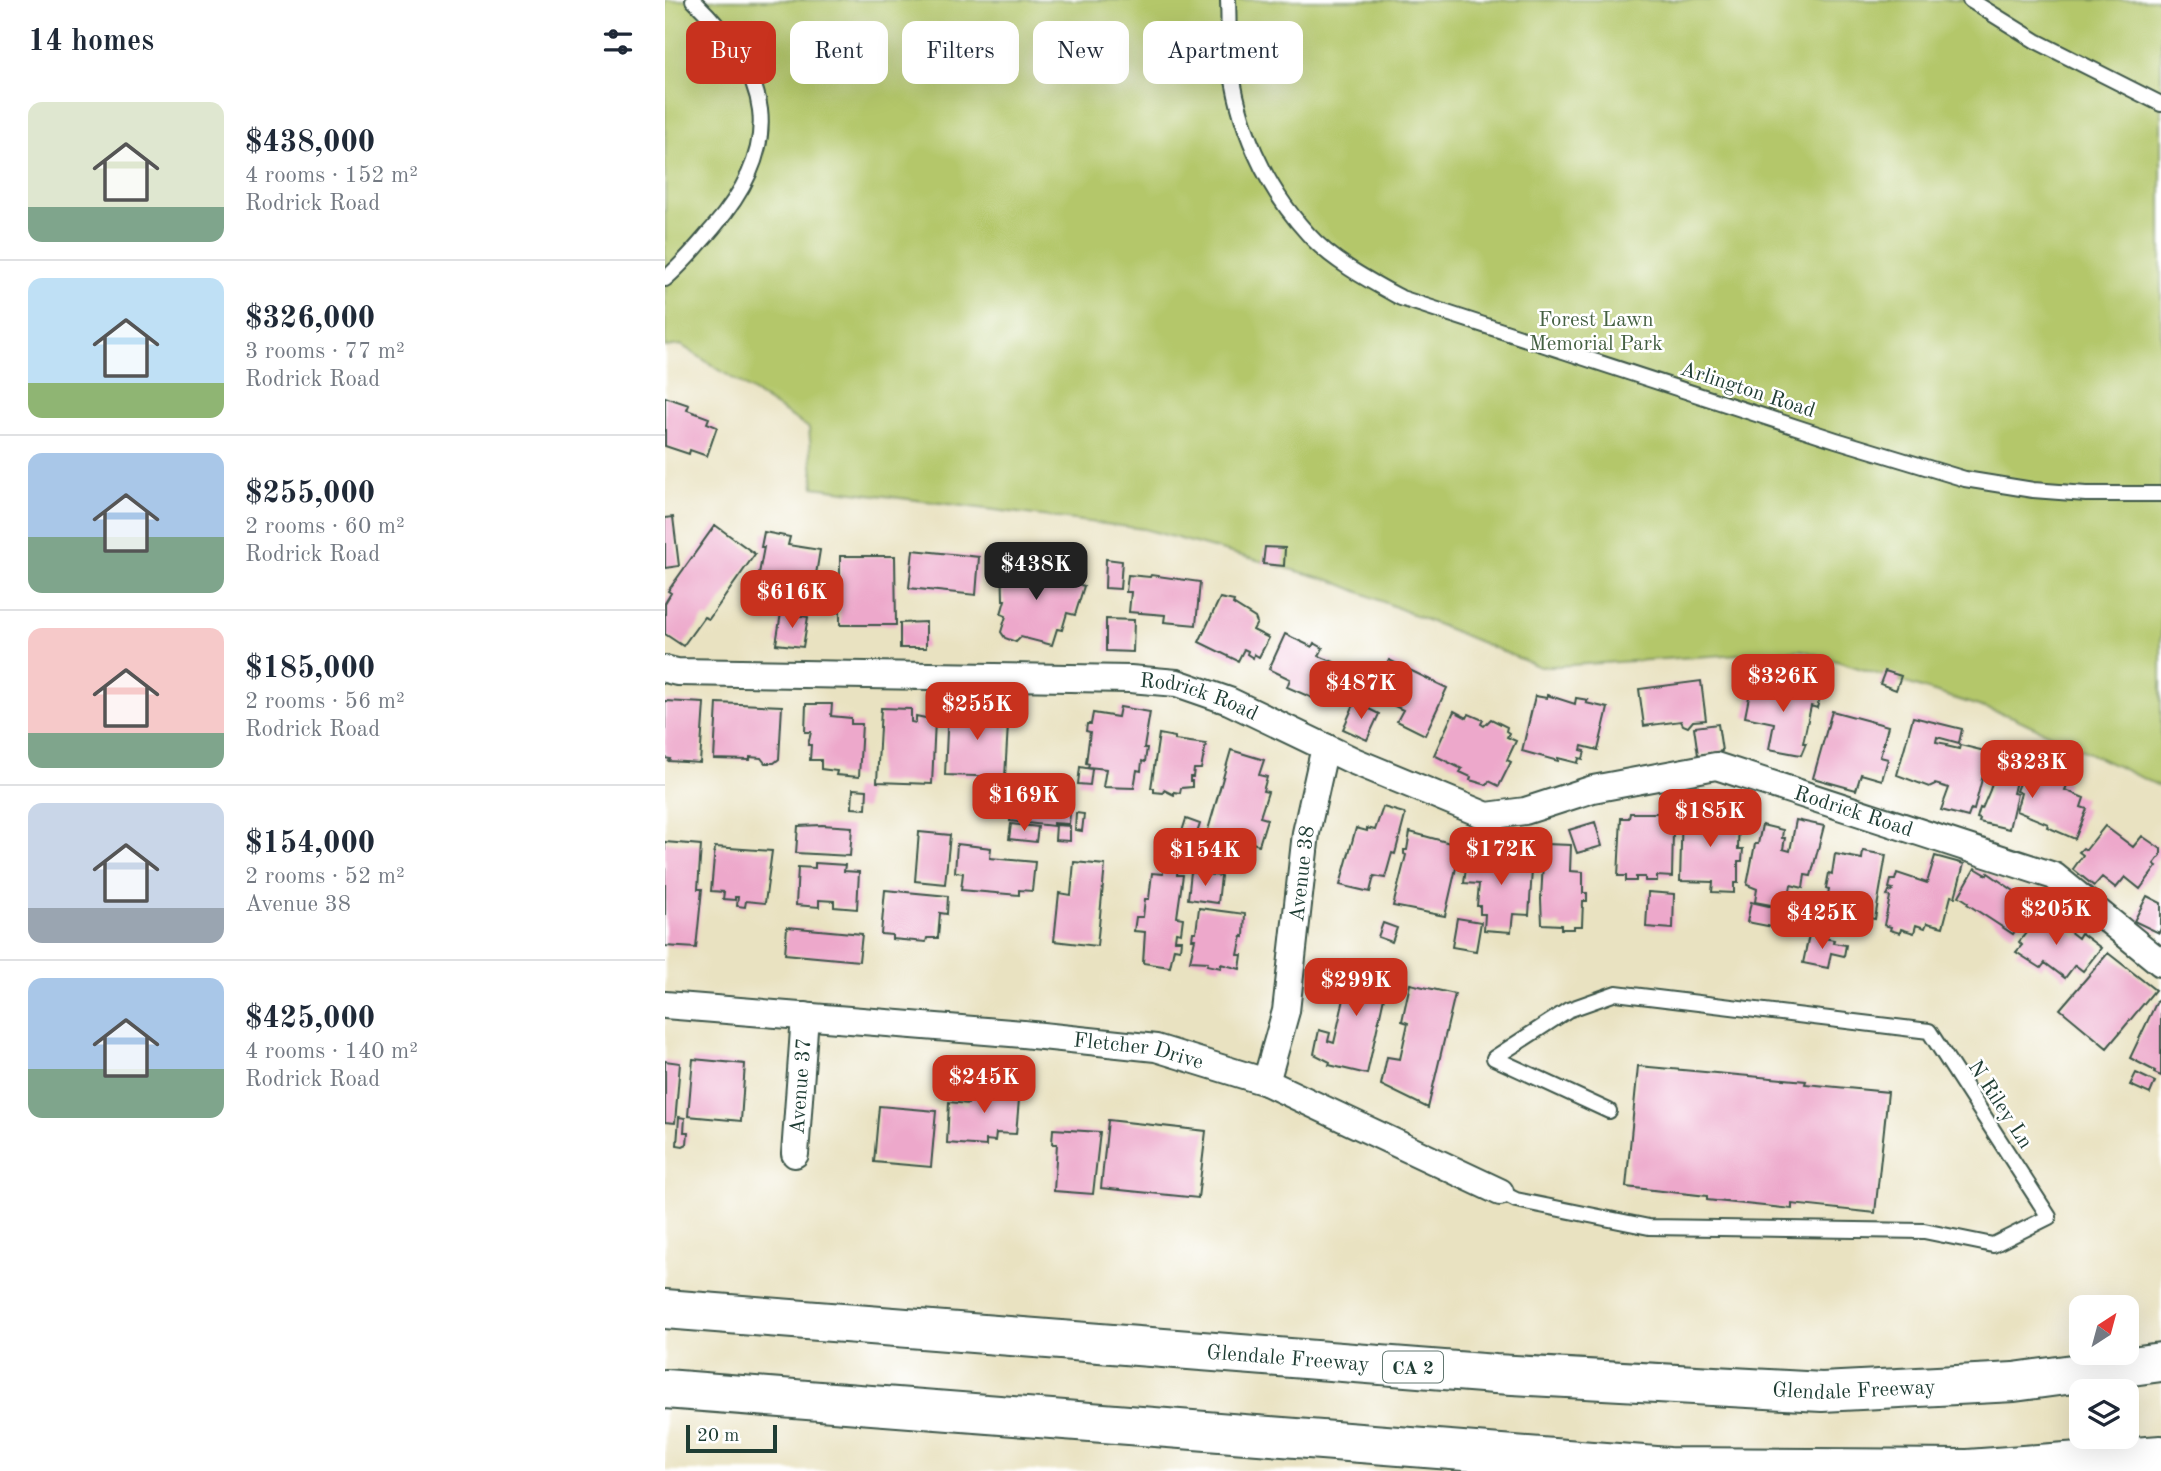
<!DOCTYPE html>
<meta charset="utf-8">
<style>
body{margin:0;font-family:"Old Standard TT",serif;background:#f2f2f3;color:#1f2937;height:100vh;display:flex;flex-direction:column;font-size:26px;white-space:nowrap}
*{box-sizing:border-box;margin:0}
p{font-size:23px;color:#747a83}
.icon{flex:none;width:38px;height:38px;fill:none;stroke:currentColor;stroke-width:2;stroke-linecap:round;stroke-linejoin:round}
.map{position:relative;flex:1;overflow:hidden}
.sheet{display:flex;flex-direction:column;background:#fff;width:665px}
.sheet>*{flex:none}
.guide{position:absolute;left:21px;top:21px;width:665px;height:63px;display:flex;gap:14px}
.needle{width:46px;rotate:36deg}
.tools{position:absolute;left:1404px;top:1295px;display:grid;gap:14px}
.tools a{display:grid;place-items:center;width:70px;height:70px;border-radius:14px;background:#fff;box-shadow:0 7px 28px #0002;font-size:35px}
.scale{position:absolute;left:21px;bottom:18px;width:91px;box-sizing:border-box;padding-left:7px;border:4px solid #1f3d34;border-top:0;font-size:19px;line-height:24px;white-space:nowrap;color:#1f3d34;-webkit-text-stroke:5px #fff;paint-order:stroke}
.price{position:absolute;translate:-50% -60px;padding:0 16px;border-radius:14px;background:#c8321e;color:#fff;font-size:23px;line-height:46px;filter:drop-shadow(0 2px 4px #0008)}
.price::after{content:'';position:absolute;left:50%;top:42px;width:21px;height:16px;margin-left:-10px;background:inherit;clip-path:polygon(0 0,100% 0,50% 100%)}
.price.current{background:#222;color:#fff}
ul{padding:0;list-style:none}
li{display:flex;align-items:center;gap:21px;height:175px;padding:0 28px}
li+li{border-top:2px solid #e0e1e3}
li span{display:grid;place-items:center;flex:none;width:196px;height:140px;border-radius:14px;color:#555}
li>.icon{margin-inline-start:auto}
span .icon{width:84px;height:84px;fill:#fffc;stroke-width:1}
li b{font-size:30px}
h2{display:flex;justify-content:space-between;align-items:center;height:84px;padding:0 28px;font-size:30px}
.chip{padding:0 24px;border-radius:14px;background:#fff;box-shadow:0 7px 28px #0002;font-size:24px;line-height:63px}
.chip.current{background:#c8321e;color:#fff}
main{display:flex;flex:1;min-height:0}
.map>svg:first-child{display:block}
</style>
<main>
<section class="sheet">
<h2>14 homes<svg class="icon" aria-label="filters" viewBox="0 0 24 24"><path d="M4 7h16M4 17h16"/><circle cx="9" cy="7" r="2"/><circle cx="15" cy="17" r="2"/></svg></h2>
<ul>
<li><span style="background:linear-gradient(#dfe7d0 75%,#7fa58c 0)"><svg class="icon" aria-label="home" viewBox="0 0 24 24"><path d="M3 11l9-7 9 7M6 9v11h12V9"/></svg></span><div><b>$438,000</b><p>4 rooms · 152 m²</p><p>Rodrick Road</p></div></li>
<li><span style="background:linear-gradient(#bfe0f5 75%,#8fb573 0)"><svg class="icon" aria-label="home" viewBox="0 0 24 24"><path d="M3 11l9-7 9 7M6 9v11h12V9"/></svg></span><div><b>$326,000</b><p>3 rooms · 77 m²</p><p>Rodrick Road</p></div></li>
<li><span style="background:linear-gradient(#a9c7e8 60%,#7fa58c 0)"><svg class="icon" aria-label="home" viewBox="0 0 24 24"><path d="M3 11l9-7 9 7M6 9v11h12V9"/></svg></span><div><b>$255,000</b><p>2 rooms · 60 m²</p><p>Rodrick Road</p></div></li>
<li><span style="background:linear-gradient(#f6c9c9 75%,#7fa58c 0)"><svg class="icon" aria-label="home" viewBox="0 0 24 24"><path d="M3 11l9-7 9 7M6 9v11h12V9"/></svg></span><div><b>$185,000</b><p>2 rooms · 56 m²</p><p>Rodrick Road</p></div></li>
<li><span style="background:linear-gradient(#c9d6e8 75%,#9aa5b1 0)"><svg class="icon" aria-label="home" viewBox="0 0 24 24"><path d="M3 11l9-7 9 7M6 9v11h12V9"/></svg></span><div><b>$154,000</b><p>2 rooms · 52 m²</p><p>Avenue 38</p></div></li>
<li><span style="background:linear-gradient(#a9c7e8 65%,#7fa58c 0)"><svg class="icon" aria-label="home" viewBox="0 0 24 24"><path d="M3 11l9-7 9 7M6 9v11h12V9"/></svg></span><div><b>$425,000</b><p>4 rooms · 140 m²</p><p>Rodrick Road</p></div></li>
</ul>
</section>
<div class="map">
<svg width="1496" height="1471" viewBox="0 0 1496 1471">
<rect width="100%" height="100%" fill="#fff"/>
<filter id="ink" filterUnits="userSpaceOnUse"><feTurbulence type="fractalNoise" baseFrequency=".0143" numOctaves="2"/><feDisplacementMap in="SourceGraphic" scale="14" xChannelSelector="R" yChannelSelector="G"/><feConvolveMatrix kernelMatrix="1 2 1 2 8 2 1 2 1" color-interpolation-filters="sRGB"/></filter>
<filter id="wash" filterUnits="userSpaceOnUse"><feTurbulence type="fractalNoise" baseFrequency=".00686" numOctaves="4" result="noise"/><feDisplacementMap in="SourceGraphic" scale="28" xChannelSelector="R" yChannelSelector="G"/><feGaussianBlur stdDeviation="1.57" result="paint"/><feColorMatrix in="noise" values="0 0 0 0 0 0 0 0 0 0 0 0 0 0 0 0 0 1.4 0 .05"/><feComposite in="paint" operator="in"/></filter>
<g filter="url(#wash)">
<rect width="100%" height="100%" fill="#e9e2c1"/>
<path fill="#b4c76b" stroke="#6a8250" stroke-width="2" d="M0,0H1496V787L1348,717L1137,650L875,667L668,581L479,529L149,487L144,428L16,345L0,347Z"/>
<g id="blocks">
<path fill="#eda8cb" d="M0,397L24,405L22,410L44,418L42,423L52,427L42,456L25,450L24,454L0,446Z
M8,517L14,566L0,568V518Z
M50,525L90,554L44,619L39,617L18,646L0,634V603L6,593L3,591Z
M99,532L125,537L123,545L155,550L146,605L90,595L99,547H96Z
M600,547L620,548L619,566L598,564Z
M248,550L314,557L311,595L244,588Z
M175,556H230L231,625H175Z
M441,559L457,561L455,589L440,588Z
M337,560L356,568L367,561L380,566L387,576L419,586L410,615L402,613L397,630L392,629L387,645L356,637L351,642L340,638L336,632L341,616L336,614L340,600H338Z
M463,575L485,577L486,575L535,582L531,625L499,622L500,615L464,612L466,592H461Z
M555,598L569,601L568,604L590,618L592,623L588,630L604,638L594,657L589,654L588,658L582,654L583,651L579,649L573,661L534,642Z
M116,613L143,617L138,647L111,644Z
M441,619L469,620L468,652L441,651Z
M261,622V648H235V623Z
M620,634L647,647L649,643L658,648L654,656L669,662L652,700L622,687L625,679L604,669Z
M724,660L782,688L760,735L732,721L738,710L707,695Z
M1220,671L1236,676L1231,690L1215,684Z
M1036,681L1041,720L1028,721L1023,727L1018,725L1016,721L979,726L974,689Z
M1087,682L1113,688L1114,684L1148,691L1147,696L1155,697L1152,708L1146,706L1138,743H1141L1136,755L1104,749L1109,723L1080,717Z
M882,695L910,704L911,698L923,700L921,703L943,708L933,750L917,746L916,750L920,751L918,759L914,758L913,763L893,758V761L857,751L870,696L882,698Z
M0,701L39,703L35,763L4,761L5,759L0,758Z
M690,702L714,714L702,740L678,729Z
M52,703L117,706L114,759L109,763H100L96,758L85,757V760L49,759Z
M141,704H167L166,716L186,718V724H197L194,777L171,775L172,771L156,769V760H145L146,745H143L146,732H140Z
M314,706L344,707L340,777L280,775L283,709L313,710Z
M455,707L485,712L479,748H482L480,762L477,761L476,771L472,770L469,788L438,787L441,769L423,767L424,764L421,763L425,732L421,731L422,724H426L428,713L453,717Z
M216,708L246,709V722L251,723V716L270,720L267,784L212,782Z
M789,711L802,718L804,714L818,720L816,724L819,726L826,719L842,727L841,731L844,733L842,737L851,741L842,760L846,762L834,786L824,781L822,785L805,780L806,777L795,772L797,769L769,755Z
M1167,711L1223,726L1215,757L1223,759L1217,780L1196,774L1191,790L1148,778Z
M1248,717L1297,729L1294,743L1272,737L1271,742L1282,744L1281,746L1294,749L1295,745L1324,752L1309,810L1306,809L1303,817L1276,810L1284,788L1270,784L1264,787L1232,775Z
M1053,724L1057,751L1033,755L1029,727Z
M494,734L510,737V740L541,744L536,769H529L528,777H525V781H527V787L516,788L515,793L509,792V795L499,790L498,793L489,792V788H486Z
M566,750L599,760L594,775L602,777L598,791L603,792L595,817L602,819L594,845L543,830Z
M1334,758L1403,783L1400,790L1419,798L1416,807L1422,809L1410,839L1382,827L1383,824L1351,811L1356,793L1351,791L1356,778L1352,777L1348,793L1352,794L1344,829L1314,822L1315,819L1312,818L1315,808L1317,809L1325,790Z
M415,767L427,769L425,785L413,784Z
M348,784L362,785L361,788L373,789V785L399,786L398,791L407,792L404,824L388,823V826L345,821Z
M188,789L202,790L201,809L187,808Z
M718,807L739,813L740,816L730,854L727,853L720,878L709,876L705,892L675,885L691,828L702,831V828L710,830Z
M1017,810L1057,811L1056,817L1074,818L1073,849H1078L1077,861H1073V883H1069V893L1047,892L1048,882L1015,881Z
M411,813L419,814L417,831L410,830Z
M965,813H1003V830L1008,831L1007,877L992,876V881H980V877H971V881H961V876H953L956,818H964Z
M521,819L535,824L527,848L513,844Z
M1131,820L1159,826L1146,876L1140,875L1138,888L1126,885L1122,908L1090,902L1092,889L1082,885L1090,844H1093L1097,825L1118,830L1117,838H1120L1118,849L1125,851Z
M930,822L937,846L912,853L904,830Z
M346,824L373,827L371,842L344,839Z
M157,825L187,827L185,856L131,853L133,826Z
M391,825L405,826V841L390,840Z
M1440,826L1468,847L1477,836L1496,849V855L1489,864L1492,866L1475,889L1460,877L1451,888L1437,877L1429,886L1408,869L1418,855L1414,852L1418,848L1421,850Z
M254,832L285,835L280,884L250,881Z
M745,832L796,846L780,916L728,906L741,855L739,854V850H742Z
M0,842L36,845L33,889H37L31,948L0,946Z
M292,844L326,848L325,858L370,862L367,891L354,890V895L296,890L298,873L290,872Z
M879,844L906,845L905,871L918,872V893H922V901H918L917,926H909V929H896V925L877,924L876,899Z
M50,847L107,851L100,903L81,901L80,907L72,906L73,897H70V900L58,899L59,892L46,891Z
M816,851L868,855L864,915L848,914L846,932L819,930L820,914H815V906H812L814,884L799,883L802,860L815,861Z
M1198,851L1221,855L1210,919L1160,910L1164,889L1161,888L1164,873L1167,874L1170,854L1197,859Z
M1270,856L1299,864L1290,897L1286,896L1278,927L1262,923L1260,928L1251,925L1249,933L1236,929L1235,933L1225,930L1226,927L1219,925L1225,897L1222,896L1224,891L1227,892L1228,889L1224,888L1226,880H1230L1232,873L1262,883Z
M409,862L440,865L432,946L389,941L394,893L406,895Z
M499,862L513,864L512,875H518L512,917L518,918L516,933L511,932L510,940H516L515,949L509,948L505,967L478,963L480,932L469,931L471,917H478L480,899H484L487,873L498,874Z
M150,863L180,865L179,871L194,872L192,909L169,907V901L154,900V907L131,905L133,867L150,868Z
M1310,868L1322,875L1323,873L1368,904L1348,934L1302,904L1303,902L1294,896Z
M526,872L556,876L553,903L523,899Z
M220,890L283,896L282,914L275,913L273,938H262L261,942L227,939V935L216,934Z
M983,892L1009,894L1008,929L981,927Z
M1482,896L1496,903V928L1494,933L1469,921Z
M1086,902L1121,910L1118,929L1082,922Z
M534,908L580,914L579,937L577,936L573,955H577L575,969L556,964V968L542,965L543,962L525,961L530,939H527L528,932H531Z
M1378,911L1413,938L1416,933L1436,948L1418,971L1410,965L1400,978L1380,963L1376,968L1351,952L1357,945L1354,942Z
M792,918L816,922L811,951L787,947Z
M718,923L732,928L727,942L713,937Z
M122,927L197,934L194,961L120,954Z
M1144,935L1169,940L1168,943L1181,945L1179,956L1166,953L1163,968L1138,963Z
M1443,953L1490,990L1442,1048L1395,1009Z
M681,961L725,970L702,1074L664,1065L665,1062L649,1054L654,1030L665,1033L663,1041L669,1043L679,999L673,997Z
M745,984L790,994L763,1108L716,1085L722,1057L735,1059L743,1023L737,1021Z
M1492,1001L1496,1003V1076L1489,1073L1490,1071L1465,1058Z
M28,1059L80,1064L76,1121L23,1116Z
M0,1061L15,1063L10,1123L0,1122Z
M973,1066L1141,1081L1140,1084L1223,1092L1210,1213L1127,1204V1209L1042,1200V1196L961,1187Z
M1471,1073L1490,1082L1485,1094L1465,1085Z
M305,1083L355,1088L351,1134L331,1133L330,1141L321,1140V1146L282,1143L284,1102L303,1104Z
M214,1106L271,1111L266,1167L209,1162Z
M14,1117L20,1118L19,1132H23L22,1144L18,1146L12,1145Z
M443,1120L541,1131L533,1198L436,1188Z
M388,1129L435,1132L428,1194L389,1191L392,1144H387Z"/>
</g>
</g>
<g filter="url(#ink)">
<use href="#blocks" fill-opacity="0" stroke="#3d5649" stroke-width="2"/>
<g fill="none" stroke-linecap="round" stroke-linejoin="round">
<g stroke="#3d5649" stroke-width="18">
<path id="lane" d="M563,0C564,20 563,40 565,59C572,124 599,186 643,234C667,261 705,281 736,298L1171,440L1300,479L1368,490L1421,494H1496
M1305,0L1371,41L1496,104
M0,279C18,264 33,245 48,228C122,142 106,75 28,0
M835,1192L851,1200L984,1227L1259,1231L1328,1245L1384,1217L1264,1031L951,993L903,1010L829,1058L944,1111"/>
</g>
<g stroke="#3d5649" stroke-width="30">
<g id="street">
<path id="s1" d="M0,669L12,672L465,679L512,683L564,701L689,761L822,816L860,811L928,789L1051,766L1389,876L1496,963"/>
<path id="s2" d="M0,1005L358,1034L491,1048L601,1082L835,1192"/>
<path id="s3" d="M601,1082L621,1011L641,833L660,747"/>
<path id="s4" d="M130,1154L140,1016"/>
</g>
</g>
<g stroke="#3d5649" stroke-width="42">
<g id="highway">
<path id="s5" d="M0,1309L830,1374L1157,1392L1349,1382L1496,1362"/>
<path d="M0,1389L1004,1467L1303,1469L1496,1455"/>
</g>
</g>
<use href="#lane" stroke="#fff" stroke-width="14"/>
<use href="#street" stroke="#fff" stroke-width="26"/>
<use href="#highway" stroke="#fff" stroke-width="38"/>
</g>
</g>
<g text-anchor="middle" stroke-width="5" stroke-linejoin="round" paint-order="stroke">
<rect fill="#fff" stroke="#627771" stroke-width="2" x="718" y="1351.5" width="60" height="31" rx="5"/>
<g font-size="19" font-weight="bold" fill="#1f3d34">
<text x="748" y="1374">CA 2</text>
</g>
<g font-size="21" fill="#446042" stroke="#fff">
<text x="931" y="326">Forest Lawn<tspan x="931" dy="24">Memorial Park</tspan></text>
</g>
<g font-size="21" fill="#1f3d34" stroke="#fff">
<text transform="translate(1083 389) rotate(18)" y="7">Arlington Road</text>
<text dy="7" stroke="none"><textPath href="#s1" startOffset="537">Rodrick Road</textPath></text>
<text dy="7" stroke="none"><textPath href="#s1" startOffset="1230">Rodrick Road</textPath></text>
<text dy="7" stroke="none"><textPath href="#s3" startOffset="212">Avenue 38</textPath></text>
<text dy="7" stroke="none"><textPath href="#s2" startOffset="476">Fletcher Drive</textPath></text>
<text dy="7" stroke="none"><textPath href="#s4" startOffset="68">Avenue 37</textPath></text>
<text transform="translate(1336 1104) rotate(57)" y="7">N Riley Ln</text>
<text dy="7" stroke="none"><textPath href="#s5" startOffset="625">Glendale Freeway</textPath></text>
<text dy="7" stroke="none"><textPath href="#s5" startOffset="1192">Glendale Freeway</textPath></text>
</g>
</g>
</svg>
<div class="tools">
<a><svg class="needle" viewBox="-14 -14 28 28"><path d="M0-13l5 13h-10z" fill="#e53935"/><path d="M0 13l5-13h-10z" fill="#747a83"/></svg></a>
<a><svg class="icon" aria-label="layers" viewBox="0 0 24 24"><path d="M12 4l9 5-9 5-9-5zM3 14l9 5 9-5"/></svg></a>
</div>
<div class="scale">20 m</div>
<b class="price current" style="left:371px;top:602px">$438K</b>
<b class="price" style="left:127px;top:630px">$616K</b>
<b class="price" style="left:1118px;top:714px">$326K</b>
<b class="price" style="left:696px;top:721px">$487K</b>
<b class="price" style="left:312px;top:742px">$255K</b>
<b class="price" style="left:1367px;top:800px">$323K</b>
<b class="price" style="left:359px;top:833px">$169K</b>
<b class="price" style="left:1045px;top:849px">$185K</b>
<b class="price" style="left:836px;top:887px">$172K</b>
<b class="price" style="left:540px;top:888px">$154K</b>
<b class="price" style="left:1391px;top:947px">$205K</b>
<b class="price" style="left:1157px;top:951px">$425K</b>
<b class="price" style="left:691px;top:1018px">$299K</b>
<b class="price" style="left:319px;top:1115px">$245K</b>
<div class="guide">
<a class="chip current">Buy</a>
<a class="chip">Rent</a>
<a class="chip">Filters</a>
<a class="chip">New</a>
<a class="chip">Apartment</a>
</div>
</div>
</main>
